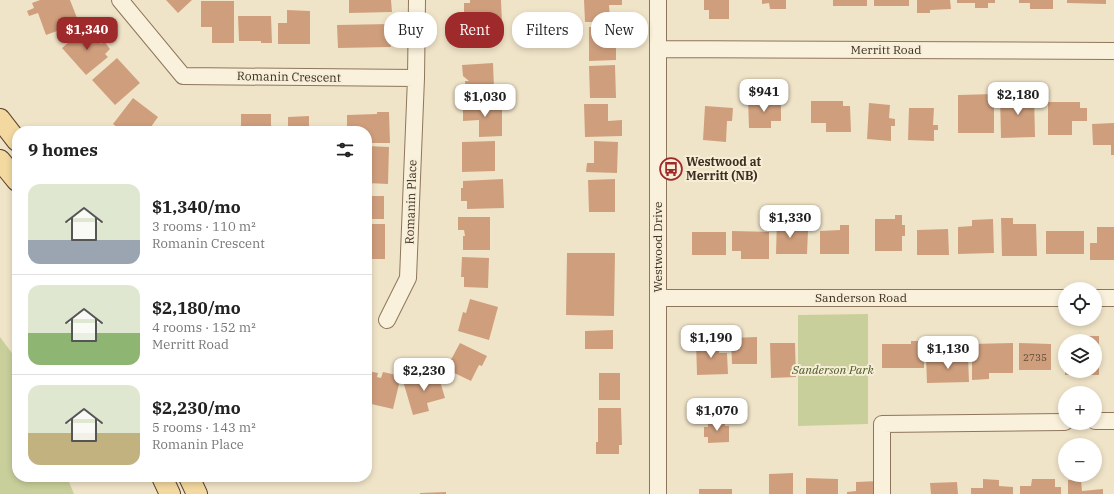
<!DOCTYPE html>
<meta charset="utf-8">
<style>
body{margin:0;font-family:"IBM Plex Serif",serif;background:#f2f2f2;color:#222;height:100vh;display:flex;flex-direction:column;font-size:15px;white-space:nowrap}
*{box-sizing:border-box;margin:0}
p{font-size:13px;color:#767676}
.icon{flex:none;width:22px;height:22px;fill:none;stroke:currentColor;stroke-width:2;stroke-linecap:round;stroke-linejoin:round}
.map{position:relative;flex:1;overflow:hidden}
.drawer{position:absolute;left:12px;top:126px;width:360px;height:356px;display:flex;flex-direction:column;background:#fff;border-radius:16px;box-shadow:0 2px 6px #0003}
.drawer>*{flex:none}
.guide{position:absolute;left:384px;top:12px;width:380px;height:36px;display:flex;gap:8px}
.fabs{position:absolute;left:1058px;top:282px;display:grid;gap:8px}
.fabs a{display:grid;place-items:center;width:44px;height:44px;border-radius:50%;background:#fff;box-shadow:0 2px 6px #0003;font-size:20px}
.price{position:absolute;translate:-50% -34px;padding:0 9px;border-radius:8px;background:#fff;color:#222;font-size:13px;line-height:26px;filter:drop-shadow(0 1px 2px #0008)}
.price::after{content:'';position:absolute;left:50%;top:24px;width:12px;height:9px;margin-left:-6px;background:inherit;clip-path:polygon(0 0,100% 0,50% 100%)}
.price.current{background:#9e2a2b;color:#fff}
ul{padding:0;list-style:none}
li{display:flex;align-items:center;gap:12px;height:100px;padding:0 16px}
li+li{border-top:1px solid #e0e0e0}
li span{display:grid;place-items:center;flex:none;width:112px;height:80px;border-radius:12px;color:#555}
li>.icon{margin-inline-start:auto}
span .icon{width:48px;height:48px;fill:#fffc;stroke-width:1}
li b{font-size:17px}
h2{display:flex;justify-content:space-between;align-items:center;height:48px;padding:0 16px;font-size:17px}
.pill{padding:0 14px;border-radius:16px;background:#fff;box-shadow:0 2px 6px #0003;font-size:14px;line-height:36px}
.pill.current{background:#9e2a2b;color:#fff}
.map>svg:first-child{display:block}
</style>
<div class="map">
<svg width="1114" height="494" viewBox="0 0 1114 494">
<rect width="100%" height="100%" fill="#f0e4c8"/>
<path fill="#c9cf9b" d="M868,314V424L798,426V315Z
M0,337L17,360V477H67L74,494H0Z"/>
<path fill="#cf9f7d" d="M40,0H70L79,23L46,35L38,13L29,16L27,11L34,8L32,3Z
M166,0H192L178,13Z
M349,0H391L392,12L349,13Z
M470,0H501L502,23H472V20H464V3H470Z
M584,0H622V5H609L610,22H585Z
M704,0H729V19H709V10H704Z
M762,0H786V9H770L769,3L762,4Z
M833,0H867V6H833Z
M874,0H909V6H874Z
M917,0H950L951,9L930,10V13H917Z
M957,0H995V3H988V8H975V3H957Z
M1019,0H1053V9H1030V3H1019Z
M1067,0H1106V4L1067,3Z
M201,1H234V43H212V27H201Z
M287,10L310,11V44H278V23H287Z
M238,16H271L272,43H261V41H239Z
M390,24L391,47L338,48L337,25Z
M87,27L101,44L104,41L110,49L105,54L108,57L86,75L62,48Z
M589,27H616V60L589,61Z
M117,58L140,83L115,105L92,80Z
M493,63L494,88H500V96L466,98L465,81H469L463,76L462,65Z
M615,65L616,98H590L589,66Z
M1034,93L1035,137L1001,138L1000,94Z
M994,94V133H958V95Z
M133,98L158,117L148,131H122L113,124Z
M748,99H781V121H771V128H749Z
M811,101H843V106H850L851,132H826V123H811Z
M1048,102H1080V108H1087V121H1072V135H1048Z
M463,103H502V136L479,137V120L463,121Z
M869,103L890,105L889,118L895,119V126H891V141L867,139Z
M584,104H608V121L622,120V136L585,137Z
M705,106L733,108L732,121H727L726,142L703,140Z
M909,108H934L933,125H938V130H934V141L908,140Z
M377,112H389L390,143H367V131H347V115L377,114Z
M241,114H271V131H241Z
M309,116V131H288V117Z
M1114,123V155H1111V145H1093L1092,124Z
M201,127H216V131H201Z
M495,141V171L462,172V142Z
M594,141L618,142L617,173L586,172L587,163H594Z
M367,146L389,147L388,184L367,183Z
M503,179L504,208L467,209V201H461V188H463V181Z
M615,179V212H589L588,180Z
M367,196H384V219H367Z
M895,215H902V225H905V236H902V251H875V219H895Z
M458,217H490V250H463V236H465L464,230H458Z
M777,218L790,219V231H808L807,254H776Z
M1001,218H1013V224H1036L1037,256H1002Z
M993,219L994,253L958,254V227L972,226V220Z
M367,224H385V259H367Z
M840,225H849V254H820V231L840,230Z
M1097,227H1114V260H1090V243H1097Z
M948,229L949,255H917V230Z
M732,231L769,232V259H741V251H732Z
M1046,231H1084V254H1046Z
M692,232H726V255H692Z
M567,253H615L614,316L566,315Z
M462,257L489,258L488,288L464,287V277H461Z
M470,299L498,307L489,340L458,331L463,312L466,313Z
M613,330V349H585V331Z
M1085,336H1099V375H1065V371H1095V341H1085Z
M757,337V364H732L731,338Z
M696,341H719V353H727L728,374L697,375Z
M911,341H924V368H882V344H911Z
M460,343L487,356L482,366L479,365L471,381L446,369Z
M770,343H795L796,377L771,378Z
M1013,343V373H989V379L972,380V344Z
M1019,343L1051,344V370H1019Z
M968,357L969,382L927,383L926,358Z
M368,371L378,373L377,377L381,378L383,372L401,376L393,409L367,403V375Z
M437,371L445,398L427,403L429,411L413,415L403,381Z
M599,373H620V400H599Z
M598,408H621L622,445H619V454H596V442H598Z
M708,421H725V426H729V442L708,443V437H704V427H708Z
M793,473V494H769V474Z
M806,478L838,479V494H806Z
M983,479L999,480V486L1013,487V494H971V488H983Z
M1032,479H1055V487H1061V494H1020V486H1031Z
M1068,480H1081L1082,491L1103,489V494H1068Z
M879,481V494H847V492L856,491V482Z
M957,482L958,494H931L930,483Z
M699,489H732V494H699Z
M446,492V494H420V493Z"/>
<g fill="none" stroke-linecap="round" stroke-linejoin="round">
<g stroke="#8d765c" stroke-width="18">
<path id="minor" d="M120,0L183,76L416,78
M658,49L1114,51
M658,298H1065
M1095,298H1114
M387,320L408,278L416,78L417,0
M1095,421H1114
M658,494V0
M882,494V424L1065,422"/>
</g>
<g stroke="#5b4430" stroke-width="22">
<path id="major" d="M0,119L17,141
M0,160L17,181
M162,477L170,494
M189,477L197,494"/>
</g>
<use href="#minor" stroke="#faf1dc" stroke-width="16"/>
<use href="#major" stroke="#f3d9a0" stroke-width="20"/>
</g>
<defs>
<g id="bus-ring" transform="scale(1.15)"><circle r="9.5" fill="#f7eed8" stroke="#9e2a2b" stroke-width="1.5"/><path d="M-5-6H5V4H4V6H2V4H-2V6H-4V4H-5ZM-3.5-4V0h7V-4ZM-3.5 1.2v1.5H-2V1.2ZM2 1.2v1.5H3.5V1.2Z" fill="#9e2a2b"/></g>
</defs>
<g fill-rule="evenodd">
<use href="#bus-ring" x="671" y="169"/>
</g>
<g text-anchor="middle" stroke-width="4" stroke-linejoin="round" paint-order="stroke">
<g font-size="10" fill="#624a37">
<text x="1035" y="361">2735</text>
</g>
<g font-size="12" fill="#3d2e20" stroke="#f7eed8">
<text x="886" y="54">Merritt Road</text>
<text transform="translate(289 77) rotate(1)" y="4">Romanin Crescent</text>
<text transform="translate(411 202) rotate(-88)" y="4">Romanin Place</text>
<text transform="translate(658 247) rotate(-90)" y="4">Westwood Drive</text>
<text x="861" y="302">Sanderson Road</text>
</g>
<g font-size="12" font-weight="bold" fill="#3d2e20" stroke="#f7eed8" text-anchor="start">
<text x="686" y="166">Westwood at<tspan x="686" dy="14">Merritt (NB)</tspan></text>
</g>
<g font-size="12" font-style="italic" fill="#4d5a26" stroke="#f7eed8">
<text x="833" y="374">Sanderson Park</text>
</g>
</g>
</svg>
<div class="fabs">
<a><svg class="icon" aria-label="locate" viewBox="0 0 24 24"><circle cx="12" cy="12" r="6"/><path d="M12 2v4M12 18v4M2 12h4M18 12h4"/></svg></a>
<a><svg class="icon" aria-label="layers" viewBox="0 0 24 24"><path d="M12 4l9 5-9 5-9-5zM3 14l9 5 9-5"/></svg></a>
<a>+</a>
<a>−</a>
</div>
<b class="price current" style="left:87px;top:51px">$1,340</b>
<b class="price" style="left:764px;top:113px">$941</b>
<b class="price" style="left:1018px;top:116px">$2,180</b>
<b class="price" style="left:485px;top:118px">$1,030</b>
<b class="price" style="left:790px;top:239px">$1,330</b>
<b class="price" style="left:711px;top:359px">$1,190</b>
<b class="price" style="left:948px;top:370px">$1,130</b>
<b class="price" style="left:424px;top:392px">$2,230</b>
<b class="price" style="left:717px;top:432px">$1,070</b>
<div class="guide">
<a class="pill">Buy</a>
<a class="pill current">Rent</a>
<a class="pill">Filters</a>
<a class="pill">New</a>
</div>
<section class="drawer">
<h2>9 homes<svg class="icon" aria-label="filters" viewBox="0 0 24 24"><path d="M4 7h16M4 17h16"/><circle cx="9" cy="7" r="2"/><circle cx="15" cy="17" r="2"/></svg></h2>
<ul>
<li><span style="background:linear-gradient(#dfe7d0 70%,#9aa5b1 0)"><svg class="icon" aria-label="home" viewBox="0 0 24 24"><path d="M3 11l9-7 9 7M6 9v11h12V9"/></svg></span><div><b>$1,340/mo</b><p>3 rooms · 110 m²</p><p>Romanin Crescent</p></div></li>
<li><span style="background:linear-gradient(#dfe7d0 60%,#8fb573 0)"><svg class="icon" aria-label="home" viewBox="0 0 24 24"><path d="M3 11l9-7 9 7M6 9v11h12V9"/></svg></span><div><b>$2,180/mo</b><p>4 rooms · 152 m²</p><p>Merritt Road</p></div></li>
<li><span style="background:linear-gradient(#dfe7d0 60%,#c2b280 0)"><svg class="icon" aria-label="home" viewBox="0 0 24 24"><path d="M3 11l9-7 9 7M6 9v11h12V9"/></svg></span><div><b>$2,230/mo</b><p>5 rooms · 143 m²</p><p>Romanin Place</p></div></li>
</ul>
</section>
</div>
